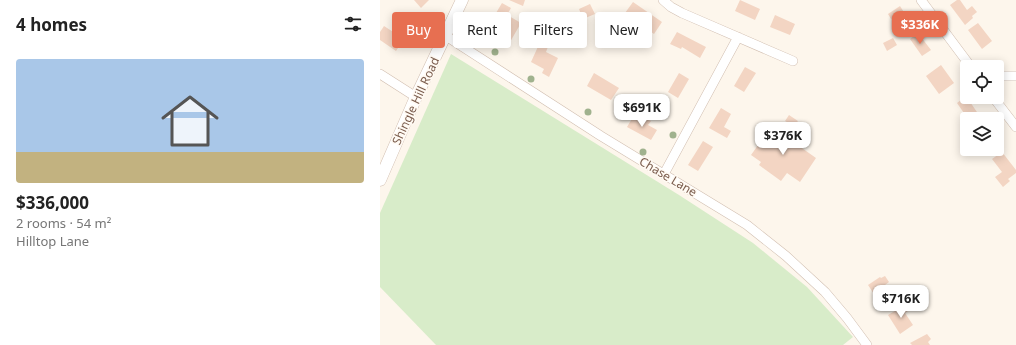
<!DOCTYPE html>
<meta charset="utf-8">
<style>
body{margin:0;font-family:"Noto Sans",sans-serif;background:#f6f6f6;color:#222;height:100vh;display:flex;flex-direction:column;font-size:15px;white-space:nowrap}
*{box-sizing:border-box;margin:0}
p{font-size:13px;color:#767676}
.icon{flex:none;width:22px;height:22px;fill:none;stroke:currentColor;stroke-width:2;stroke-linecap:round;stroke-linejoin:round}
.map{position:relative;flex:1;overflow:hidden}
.details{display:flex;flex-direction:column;background:#fff;width:380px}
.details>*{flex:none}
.banner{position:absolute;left:12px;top:12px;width:380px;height:36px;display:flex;gap:8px}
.tools{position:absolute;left:580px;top:60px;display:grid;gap:8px}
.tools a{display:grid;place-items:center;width:44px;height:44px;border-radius:4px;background:#fff;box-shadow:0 2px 10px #0003;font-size:20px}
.price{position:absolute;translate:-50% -34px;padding:0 9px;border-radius:8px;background:#fff;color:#222;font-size:13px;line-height:26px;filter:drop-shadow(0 1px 2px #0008)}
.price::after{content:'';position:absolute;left:50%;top:24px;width:12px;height:9px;margin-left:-6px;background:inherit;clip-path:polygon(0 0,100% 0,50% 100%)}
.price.active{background:#e76f51;color:#fff}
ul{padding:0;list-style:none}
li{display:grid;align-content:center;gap:8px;height:212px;padding:0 16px}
li span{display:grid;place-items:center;height:124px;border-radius:4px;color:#555}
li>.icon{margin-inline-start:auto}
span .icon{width:72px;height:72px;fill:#fffc;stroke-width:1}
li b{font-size:17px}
h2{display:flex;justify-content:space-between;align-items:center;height:48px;padding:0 16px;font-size:17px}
.chip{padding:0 14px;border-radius:4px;background:#fff;box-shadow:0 2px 10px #0003;font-size:14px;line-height:36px}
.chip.active{background:#e76f51;color:#fff}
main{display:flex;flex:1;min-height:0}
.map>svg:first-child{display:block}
</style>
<main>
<section class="details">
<h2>4 homes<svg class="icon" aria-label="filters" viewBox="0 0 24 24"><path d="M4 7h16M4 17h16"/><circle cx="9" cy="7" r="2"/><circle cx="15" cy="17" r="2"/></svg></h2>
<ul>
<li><span style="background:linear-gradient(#a9c7e8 75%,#c2b280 0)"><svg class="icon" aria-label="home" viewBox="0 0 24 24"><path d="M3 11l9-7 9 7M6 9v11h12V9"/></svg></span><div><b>$336,000</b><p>2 rooms · 54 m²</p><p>Hilltop Lane</p></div></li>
</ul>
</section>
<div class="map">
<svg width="636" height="345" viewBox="0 0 636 345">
<rect width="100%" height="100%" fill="#fdf6ec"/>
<path fill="#d8ecc9" d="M71,54L299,195L373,243L427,287L473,337L463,345H56L0,287V213Z"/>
<path fill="#f3d5c3" d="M34,0H49L41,8Z
M129,0H145L143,6Z
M360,0L380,9L375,20L355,11Z
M577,0H580L587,10L592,6L597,12L592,16L593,18L585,25L570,5Z
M253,2L282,22L274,34L245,13Z
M122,3L131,8L127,15L141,23L130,42L116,35L123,23L113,18Z
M210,4L215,14L203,19L199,9Z
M520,6L532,25L523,31L514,17L511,19L508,14Z
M395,15L415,24L410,35L390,27Z
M598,23L612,41L602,49L588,30Z
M4,26L24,39L16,51L0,40V32Z
M297,32L326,47L320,58L302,47L301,49L290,44Z
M538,33L551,50L542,56L530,39Z
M513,38L517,45L507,51L503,43Z
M161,40L169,44L166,52L178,58L169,77L162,73L164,69L151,62Z
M561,65L574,83L559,94L546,76Z
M365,67L376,73L364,92L354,86Z
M214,73L239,88L231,100L207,86Z
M299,73L309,79L298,98L288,92Z
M586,96L599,115L593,119H588L577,103Z
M341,108L351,114L344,127L351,131L347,138L329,128Z
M409,115L418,121L414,126L405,121Z
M253,117L262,122L264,118L271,121L268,125L277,130L271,140L247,127Z
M391,127L412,142L414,139L420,144L419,146L436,158L420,182L407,173L401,181L379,165L381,162L371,155Z
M323,141L333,147L318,171L308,165Z
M622,152L636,170V173L628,179L630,181L623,187L615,177L622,172L612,159Z
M505,276L509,282L505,285L512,295L500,303L488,285L500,277L501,278Z
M525,305L529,310L525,313L533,325L520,334L508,315Z
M547,334L551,339L548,342L550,345H532L530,343Z"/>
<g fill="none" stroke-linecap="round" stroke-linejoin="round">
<g stroke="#d1beb0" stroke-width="10">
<path id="minor" d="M283,0L291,7L302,13L413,61
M541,0L591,67
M66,36L221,136L367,225L406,256L445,292L467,318L487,345
M0,74L36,97
M617,76H636
M613,97L636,127
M284,174L358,37"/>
</g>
<g stroke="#d1beb0" stroke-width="13">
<path id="tertiary" d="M0,180L36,97L82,0"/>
</g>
<use href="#minor" stroke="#fff" stroke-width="9"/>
<use href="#tertiary" stroke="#fff" stroke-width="12"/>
</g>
<g fill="#a0b28e">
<circle cx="98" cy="37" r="3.5"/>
<circle cx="115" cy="52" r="3.5"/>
<circle cx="151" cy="79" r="3.5"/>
<circle cx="208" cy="112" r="3.5"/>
<circle cx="293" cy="135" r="3.5"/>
<circle cx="263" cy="152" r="3.5"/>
</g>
<g text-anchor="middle" stroke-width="3" stroke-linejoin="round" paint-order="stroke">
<g font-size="12" fill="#7a5c4d" stroke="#fffaf3">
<text transform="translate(36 101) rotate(-65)" y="4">Shingle Hill Road</text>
<text transform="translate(288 177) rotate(31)" y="4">Chase Lane</text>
</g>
</g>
</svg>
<div class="tools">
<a><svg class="icon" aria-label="locate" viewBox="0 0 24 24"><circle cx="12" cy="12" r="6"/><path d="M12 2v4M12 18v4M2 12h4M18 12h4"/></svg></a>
<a><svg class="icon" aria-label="layers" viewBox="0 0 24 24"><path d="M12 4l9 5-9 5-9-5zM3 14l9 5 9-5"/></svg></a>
</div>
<b class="price active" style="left:540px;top:45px">$336K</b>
<b class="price" style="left:262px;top:128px">$691K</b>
<b class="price" style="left:403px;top:156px">$376K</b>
<b class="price" style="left:521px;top:319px">$716K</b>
<div class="banner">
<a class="chip active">Buy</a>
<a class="chip">Rent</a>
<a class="chip">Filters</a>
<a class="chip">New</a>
</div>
</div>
</main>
